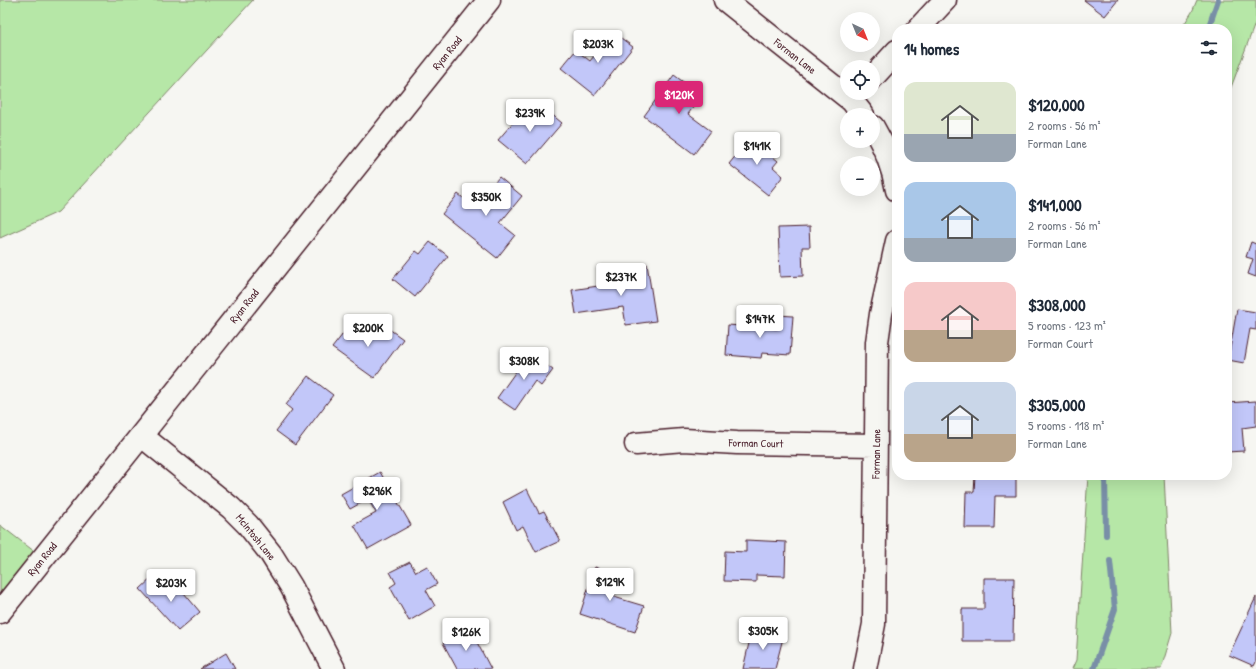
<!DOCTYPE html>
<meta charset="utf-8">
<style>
body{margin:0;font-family:"Patrick Hand",sans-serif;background:#f2f2f3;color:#1f2937;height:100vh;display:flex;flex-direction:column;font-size:15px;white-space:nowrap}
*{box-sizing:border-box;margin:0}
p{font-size:13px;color:#747a83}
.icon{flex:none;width:22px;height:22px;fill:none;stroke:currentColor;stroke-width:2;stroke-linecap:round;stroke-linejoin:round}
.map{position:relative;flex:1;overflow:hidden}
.drawer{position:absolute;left:892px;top:24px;width:340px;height:456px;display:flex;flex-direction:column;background:#fff;border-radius:16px;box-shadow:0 4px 16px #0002}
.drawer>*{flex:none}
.needle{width:26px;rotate:137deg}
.buttons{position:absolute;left:840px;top:12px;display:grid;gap:8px}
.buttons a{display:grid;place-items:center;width:40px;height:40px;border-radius:50%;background:#fff;box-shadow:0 4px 16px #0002;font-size:20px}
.price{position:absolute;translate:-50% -34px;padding:0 9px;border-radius:4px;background:#fff;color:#222;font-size:13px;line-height:26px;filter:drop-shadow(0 1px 2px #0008)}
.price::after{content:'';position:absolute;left:50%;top:24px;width:12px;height:9px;margin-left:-6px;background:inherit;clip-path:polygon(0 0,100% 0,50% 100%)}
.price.selected{background:#db2777;color:#fff}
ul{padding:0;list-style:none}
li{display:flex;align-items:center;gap:12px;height:100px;padding:0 12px}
li span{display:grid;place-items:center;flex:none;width:112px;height:80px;border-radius:12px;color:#555}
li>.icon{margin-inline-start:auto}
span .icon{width:48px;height:48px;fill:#fffc;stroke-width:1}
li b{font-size:17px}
h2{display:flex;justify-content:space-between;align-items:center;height:48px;padding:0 12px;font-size:17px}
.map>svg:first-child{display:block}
</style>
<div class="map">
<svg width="1256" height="669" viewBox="0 0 1256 669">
<rect width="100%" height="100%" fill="#f6f6f2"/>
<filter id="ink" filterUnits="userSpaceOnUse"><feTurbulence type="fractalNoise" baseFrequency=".025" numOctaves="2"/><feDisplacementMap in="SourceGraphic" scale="8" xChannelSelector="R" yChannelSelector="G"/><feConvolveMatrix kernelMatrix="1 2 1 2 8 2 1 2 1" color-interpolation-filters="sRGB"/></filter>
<g filter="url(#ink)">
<path fill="#b6e7a7" stroke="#808369" d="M0,0H253L58,212L0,238Z
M1197,0H1256V21L1227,98V29H1181L1192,12Z
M1088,475H1164L1172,633L1161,669H1072L1076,660Z
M0,525L39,555L0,605Z"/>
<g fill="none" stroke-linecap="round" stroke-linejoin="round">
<path stroke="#798fa7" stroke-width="6" d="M1208,29L1218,0
M1105,475L1106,535
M1094,669L1115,609L1110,561"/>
</g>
<path fill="#c2c7f9" stroke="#4a1f2b" d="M1084,0H1118L1105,16Z
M613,32L633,47L595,95L561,68L576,50L590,61Z
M674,75L702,96L688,114L711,131L694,154L644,116Z
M538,103L562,123L527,164L498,140L522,112L527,116Z
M750,138L778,161L773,167L783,176L768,195L729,164Z
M499,177L522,196L500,223L515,235L497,258L442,214L458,194L475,207Z
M809,227L810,247H802L803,276L780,277L778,228Z
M430,242L448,256L415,297L393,279L416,251L420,254Z
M1251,242L1256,244V277L1248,274L1253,259L1246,257Z
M647,264L656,321L626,325L623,307L576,314L572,290L624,282L622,268Z
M1237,309L1256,312V330L1250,329L1244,363L1228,360Z
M778,315L793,316L790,355L762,353L761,358L726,355L728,325L777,329Z
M378,321L403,339L374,378L332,348L350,325L366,337Z
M529,353L553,370L541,386L535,381L515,410L497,398Z
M308,376L333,395L295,445L276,431L292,410L286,405Z
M1256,401V426L1242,428L1244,451L1227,452V403Z
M380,472L411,525L368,549L354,525L376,513L368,499L350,509L341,494Z
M975,475H1016V496H995L994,528H965L966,492H974Z
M527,489L539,513L544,511L560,541L536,552L523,526L516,530L503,502Z
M746,540L786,542L785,576L756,575V582L724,581L725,551L746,552Z
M410,562L416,572L427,566L437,584L426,590L435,606L409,621L390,587L396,583L390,572Z
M595,567L621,575L614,597L644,606L635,632L580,614Z
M154,576L171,594L179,587L200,612L178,631L140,589Z
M984,578H1014L1013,641H962V609H984Z
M1256,597V662L1254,666L1229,655Z
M470,629L491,669H457L443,643Z
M752,630L783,638L775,669H743Z
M226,653L235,669H200Z"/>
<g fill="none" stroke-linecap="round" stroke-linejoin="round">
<g stroke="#4a1f2b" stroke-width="25">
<path id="street" d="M725,0L852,101L863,115
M918,29L945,0
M873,77L897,51
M873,127C885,147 893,167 897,190
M142,436L231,508L248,525L271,554L291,586L334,669
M636,444L684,440L737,443L876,445
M865,669L874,624L877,342L881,314L897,241"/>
</g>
<g stroke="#4a1f2b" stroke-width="25">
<path id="secondary" d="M0,612L489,0"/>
</g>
<use href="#street" stroke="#f6f6f2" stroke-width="22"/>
<use href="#secondary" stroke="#f6f6f2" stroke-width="22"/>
</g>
</g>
<g text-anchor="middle" stroke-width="3" stroke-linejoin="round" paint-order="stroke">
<g font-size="11" fill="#4a1f2b" stroke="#f6f6f2">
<text transform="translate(447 53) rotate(-51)" y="4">Ryan Road</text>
<text transform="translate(795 56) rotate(38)" y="4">Forman Lane</text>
<text transform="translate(244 306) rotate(-52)" y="4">Ryan Road</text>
<text transform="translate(756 443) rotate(1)" y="4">Forman Court</text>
<text transform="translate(876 454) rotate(-89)" y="4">Forman Lane</text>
<text transform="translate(256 537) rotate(51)" y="4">McIntosh Lane</text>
<text transform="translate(42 559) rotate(-51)" y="4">Ryan Road</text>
</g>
</g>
</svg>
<div class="buttons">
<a><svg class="needle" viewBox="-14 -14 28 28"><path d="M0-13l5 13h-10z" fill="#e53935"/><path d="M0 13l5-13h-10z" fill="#747a83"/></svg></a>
<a><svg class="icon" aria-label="locate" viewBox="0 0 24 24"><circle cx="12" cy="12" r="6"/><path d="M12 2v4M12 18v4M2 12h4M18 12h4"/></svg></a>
<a>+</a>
<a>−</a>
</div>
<b class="price" style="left:598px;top:64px">$203K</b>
<b class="price selected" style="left:679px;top:115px">$120K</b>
<b class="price" style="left:530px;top:133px">$239K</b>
<b class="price" style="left:757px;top:166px">$141K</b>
<b class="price" style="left:486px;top:217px">$350K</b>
<b class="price" style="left:621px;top:297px">$237K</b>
<b class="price" style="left:760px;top:339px">$147K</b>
<b class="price" style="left:368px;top:348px">$200K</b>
<b class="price" style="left:524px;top:381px">$308K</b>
<b class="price" style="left:377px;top:511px">$296K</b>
<b class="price" style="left:610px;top:602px">$129K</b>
<b class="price" style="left:171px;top:603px">$203K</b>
<b class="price" style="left:763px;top:651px">$305K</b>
<b class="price" style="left:466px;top:652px">$126K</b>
<section class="drawer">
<h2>14 homes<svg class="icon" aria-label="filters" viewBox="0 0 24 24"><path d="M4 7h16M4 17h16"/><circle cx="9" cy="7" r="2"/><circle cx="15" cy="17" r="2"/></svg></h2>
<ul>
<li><span style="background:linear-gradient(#dfe7d0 65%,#9aa5b1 0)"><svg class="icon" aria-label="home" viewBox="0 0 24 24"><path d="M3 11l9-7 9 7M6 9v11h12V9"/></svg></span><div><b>$120,000</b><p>2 rooms · 56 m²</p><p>Forman Lane</p></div></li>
<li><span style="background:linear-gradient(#a9c7e8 70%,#9aa5b1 0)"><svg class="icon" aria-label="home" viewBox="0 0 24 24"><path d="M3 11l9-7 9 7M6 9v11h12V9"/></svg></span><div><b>$141,000</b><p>2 rooms · 56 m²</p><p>Forman Lane</p></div></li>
<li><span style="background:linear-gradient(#f6c9c9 60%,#b9a48a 0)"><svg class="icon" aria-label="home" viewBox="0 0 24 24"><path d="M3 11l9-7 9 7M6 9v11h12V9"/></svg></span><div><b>$308,000</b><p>5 rooms · 123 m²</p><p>Forman Court</p></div></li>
<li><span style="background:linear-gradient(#c9d6e8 65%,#b9a48a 0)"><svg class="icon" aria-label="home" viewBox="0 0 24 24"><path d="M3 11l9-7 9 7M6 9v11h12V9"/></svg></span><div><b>$305,000</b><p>5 rooms · 118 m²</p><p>Forman Lane</p></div></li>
</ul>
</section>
</div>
